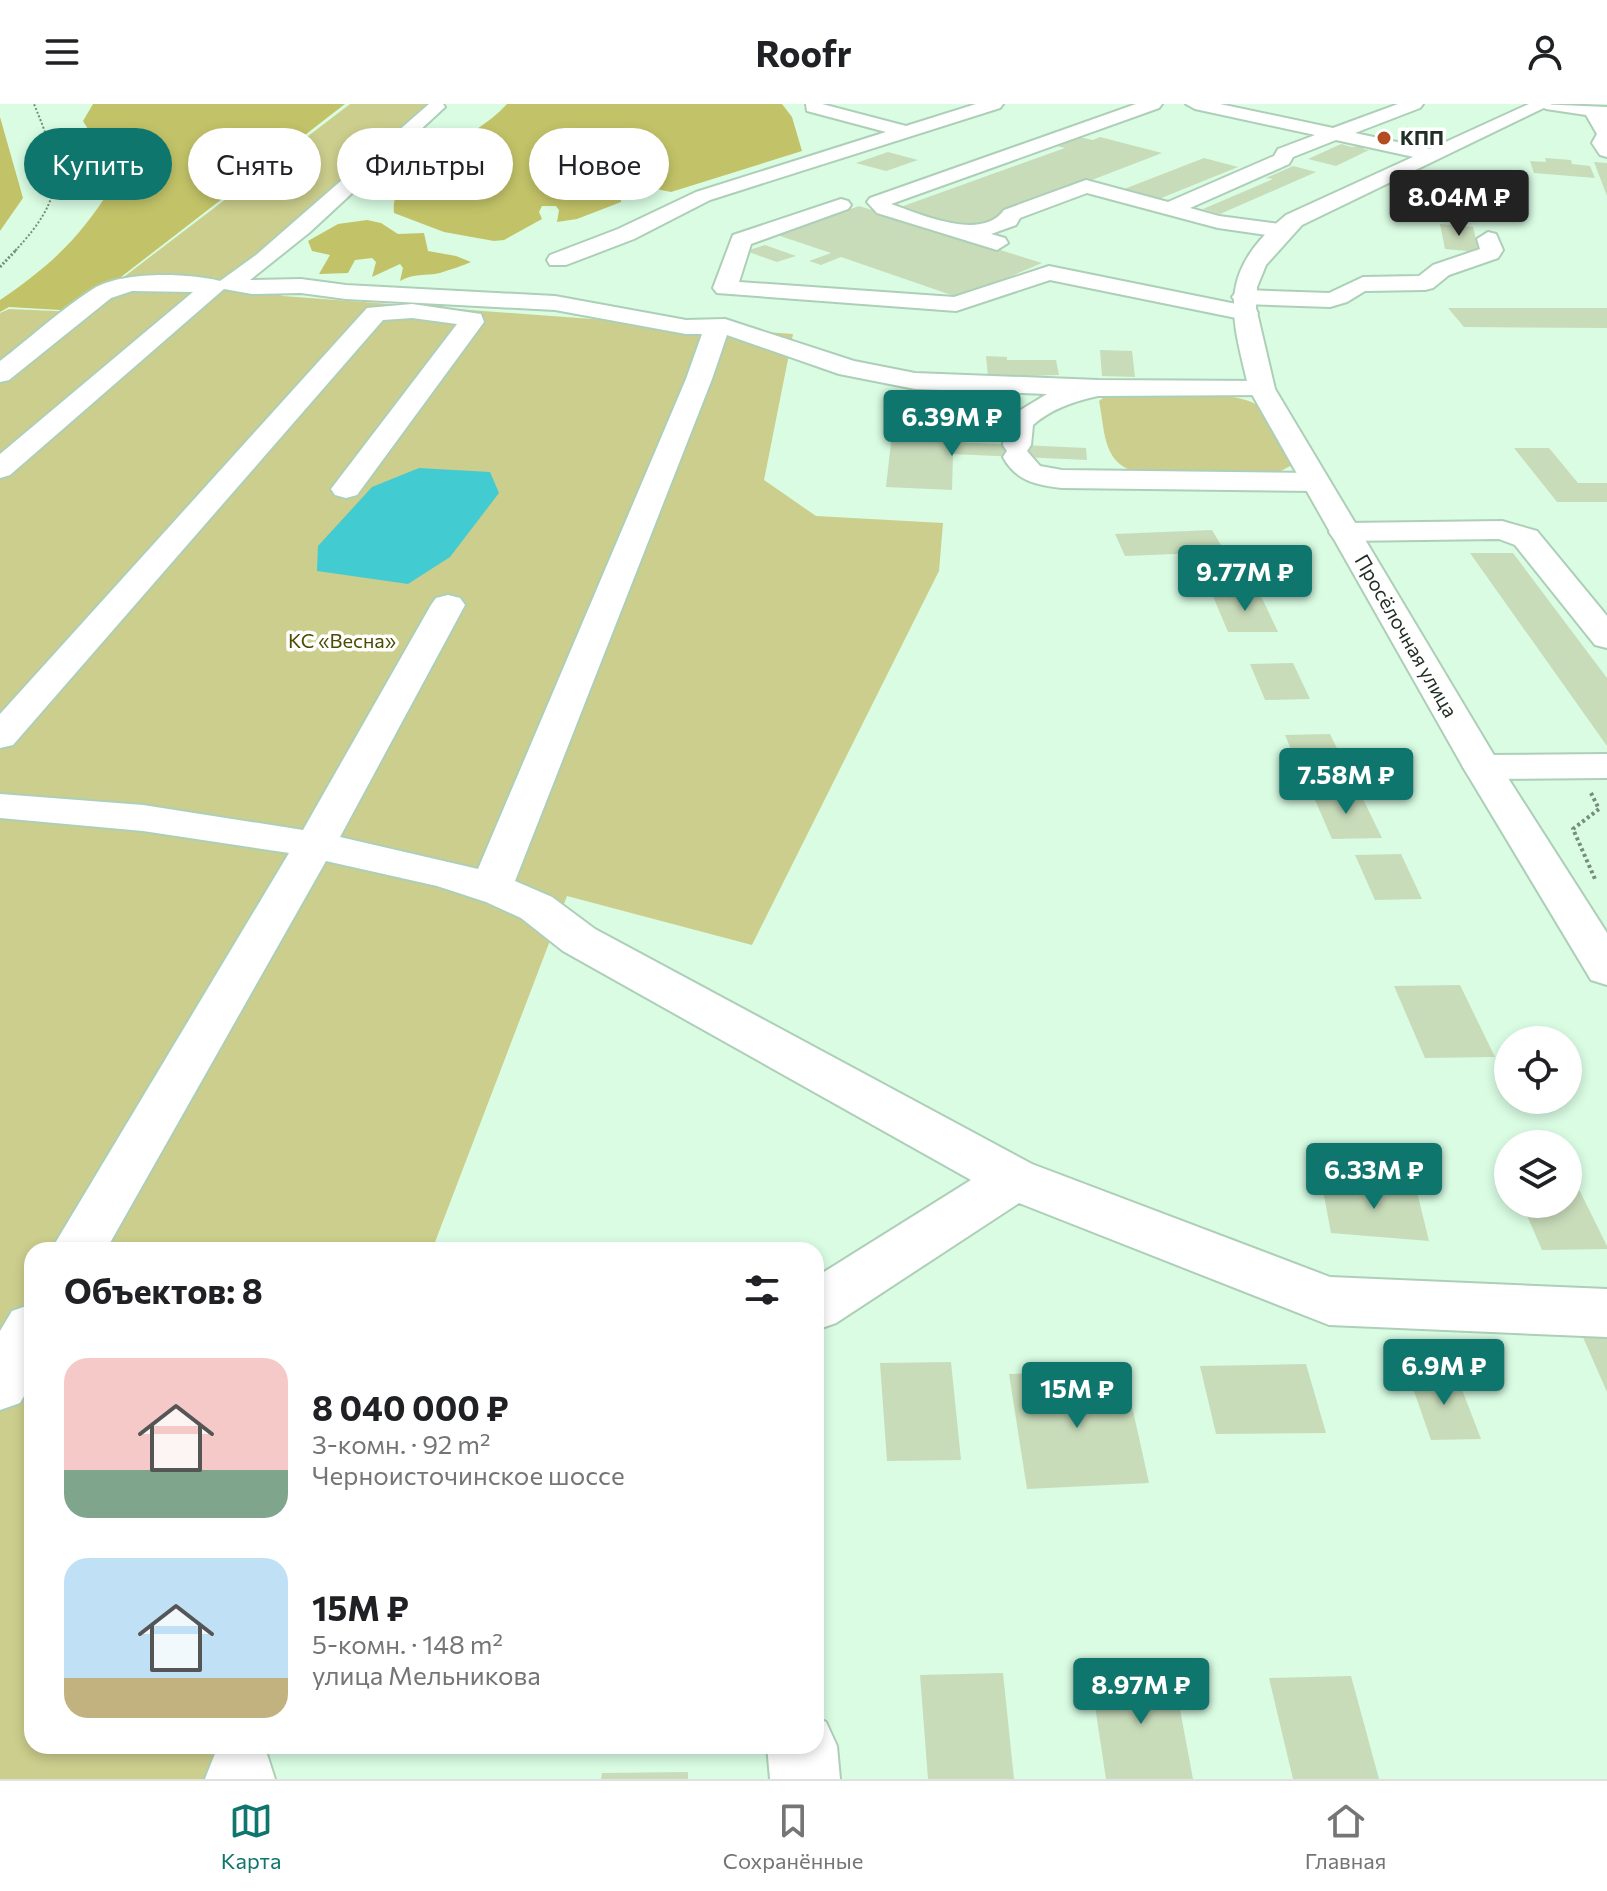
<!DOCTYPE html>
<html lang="ru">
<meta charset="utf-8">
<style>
body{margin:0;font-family:Commissioner,sans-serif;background:#f6f6f6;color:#202124;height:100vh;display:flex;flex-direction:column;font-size:30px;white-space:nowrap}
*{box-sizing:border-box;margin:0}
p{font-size:26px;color:#757577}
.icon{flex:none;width:44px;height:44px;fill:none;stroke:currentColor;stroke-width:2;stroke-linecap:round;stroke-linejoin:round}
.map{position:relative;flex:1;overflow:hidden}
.sheet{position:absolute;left:24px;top:1138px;width:800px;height:512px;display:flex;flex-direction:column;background:#fff;border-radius:24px;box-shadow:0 4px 12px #0003}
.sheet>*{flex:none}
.guide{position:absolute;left:24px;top:24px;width:800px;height:72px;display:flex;gap:16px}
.tools{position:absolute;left:1494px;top:922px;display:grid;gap:16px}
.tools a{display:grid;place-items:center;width:88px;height:88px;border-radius:50%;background:#fff;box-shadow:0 4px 12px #0003;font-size:40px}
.price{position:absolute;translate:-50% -68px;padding:0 18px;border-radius:8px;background:#0f766e;color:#fff;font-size:26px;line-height:52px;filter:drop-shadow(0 2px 4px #0008)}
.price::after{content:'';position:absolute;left:50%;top:48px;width:24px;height:18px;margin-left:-12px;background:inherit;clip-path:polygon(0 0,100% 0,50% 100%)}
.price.on{background:#222;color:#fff}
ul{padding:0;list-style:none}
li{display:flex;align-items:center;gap:24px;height:200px;padding:0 40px}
li span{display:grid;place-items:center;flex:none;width:224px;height:160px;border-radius:24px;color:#555}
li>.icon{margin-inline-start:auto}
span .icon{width:96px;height:96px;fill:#fffc;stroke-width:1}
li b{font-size:34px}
h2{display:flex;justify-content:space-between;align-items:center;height:96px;padding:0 40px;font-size:34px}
.tag{padding:0 28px;border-radius:36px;background:#fff;box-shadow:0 4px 12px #0003;font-size:28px;line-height:72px}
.tag.on{background:#0f766e;color:#fff}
header{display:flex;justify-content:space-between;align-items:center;height:104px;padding:0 40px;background:#fff;font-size:36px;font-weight:700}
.dock{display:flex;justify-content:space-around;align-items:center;height:112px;border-top:2px solid #e0e0e0;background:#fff;font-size:22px;color:#757577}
.dock a{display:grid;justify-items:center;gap:4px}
.dock .on{color:#0f766e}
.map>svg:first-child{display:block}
</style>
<header><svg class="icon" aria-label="menu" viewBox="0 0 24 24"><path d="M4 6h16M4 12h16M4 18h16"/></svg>Roofr<svg class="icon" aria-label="person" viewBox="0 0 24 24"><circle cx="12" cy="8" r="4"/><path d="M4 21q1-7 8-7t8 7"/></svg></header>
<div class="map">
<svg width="1607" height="1675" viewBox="0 0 1607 1675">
<rect width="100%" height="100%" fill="#d9fce3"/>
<path fill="#ccce8d" d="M350,0H437L232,173L283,192L793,230L764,376L816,412L943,419L939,467L752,841L567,792L432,1146H32V1642H243L231,1675H0V209L9,205L78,208Z
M1126,288C1153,289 1246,285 1262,305C1275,320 1282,343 1292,361L1277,369L1133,367C1102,357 1105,325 1099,297L1106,292Z"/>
<path fill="#c2c368" d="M93,0H345L77,207L9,203L0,208V196C50,162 79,135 111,84L104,51L83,17Z
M507,0H782L792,13L802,47L671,88L647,83L645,81L649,79L640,75L621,83V98L577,115L557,118L559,106L556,102H542L539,108L542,115L504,136L494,137L444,128L394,109C391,78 415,86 427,70C433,63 435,56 442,50C463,32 488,21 507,0Z
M0,13L23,94L0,127Z
M367,116L381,119L398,130L424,129L428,147L456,152L471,158C462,162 449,166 440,169C425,172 414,169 400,177L403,164L400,160L372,173L376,158L372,154L355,156L348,169L319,170L330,151L312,147L308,137L338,120Z"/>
<path fill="#43cbd2" d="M419,364L490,368L499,389L450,453L408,480L317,467L318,442L372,383Z"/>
<path fill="#c8dcba" d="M1079,33L1093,36L1100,33L1162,49L962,126L895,105L1065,44L1045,39Z
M1341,40L1352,43L1374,40L1363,45L1369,46L1336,62L1308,55Z
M888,48L918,56L886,67L856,59Z
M1204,54L1238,63L1154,97L1119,87Z
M1545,54L1571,56L1572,60L1590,62L1595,74L1534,69L1530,57L1546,58Z
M1594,58L1607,59V92Z
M1293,62L1316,68L1220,110L1203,105L1273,75L1266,74Z
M859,102L1042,159L960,194L841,153L821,161L809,157L831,149L777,131Z
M1440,120L1473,123L1479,148L1445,145Z
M765,141L796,152L777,158L746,147Z
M1448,204H1607V224L1464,223Z
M1100,246L1132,247L1135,273L1102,272Z
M986,252L1007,253V256H1056L1059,271L988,273Z
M892,329L954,331V338L1086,344L1087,356L953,350L952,386L886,383Z
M1514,344H1549L1578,379H1607V398H1557Z
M1212,426L1225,448L1125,452L1115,430Z
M1470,449H1513L1607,574V642Z
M1212,490H1260L1278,528H1228Z
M1293,559L1310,595L1265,596L1250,560Z
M1330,630L1350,671L1302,672L1285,631Z
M1312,689H1360L1382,734L1332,735Z
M1401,750L1422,795L1375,796L1355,751Z
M1460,881L1495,953L1425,954L1394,882Z
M1568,1063L1607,1142V1145L1542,1146L1522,1100H1568Z
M1321,1076L1416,1084L1429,1137L1331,1129Z
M1582,1231H1607V1288Z
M951,1258L961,1356L887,1357L880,1259Z
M1306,1260L1326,1329L1216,1330L1200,1262Z
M1124,1266L1149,1379L1027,1385L1009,1270Z
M1408,1270H1456L1481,1335L1431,1336Z
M1173,1568L1193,1675H1106L1090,1569Z
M1003,1569L1014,1675H928L920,1571Z
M1351,1572L1379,1675H1293L1269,1574Z
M688,1668V1675H601L602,1669Z"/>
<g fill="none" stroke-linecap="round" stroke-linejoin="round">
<g stroke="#adcfb7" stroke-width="4">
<path id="minor" d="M429,0H443L445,3L310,128L250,176L301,175L346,181L555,192L686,216L725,215L854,257L915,269L1098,276L1262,277L1271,279L1275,285L1271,291L1098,292C1074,297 1051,305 1033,321L1031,341L1027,347L1040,362L1062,366L1315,369L1325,372L1330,378L1325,384L1315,387L1062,384C1036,381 1016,377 1003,353L1007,347L1003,341L1005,319L1009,313L1047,290L915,285L839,270L727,231L712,275L515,777L552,793L595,825L1032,1060L1330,1173L1607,1185V1233L1329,1221L1019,1099L836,1219L816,1226V1173L971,1076L563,847L521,814L486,798L437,782L326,757L106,1146H51L289,749L143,727L0,714V690L143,701L303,726L431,501L436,494L448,491L460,494L465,501L340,733L478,765L686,275L702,230H686L555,206L346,195L301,189L252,190L224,185L10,371L0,374V350L193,188L132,187L111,194L9,276L0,278V257C30,234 60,206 93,185C123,167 186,169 220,177L256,151Z
M806,0H822L906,22L976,0H1003L1000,4L710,96L634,135L566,161H550L547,156L550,151L618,125L696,88L886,28L807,7Z
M1136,0H1162L1159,4L891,100C920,110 982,138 1004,106L1086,76L1168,98L1274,52L1278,45L1315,31L1195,5L1186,0H1220L1333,24L1398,0H1423L1420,4L1355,29L1439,47L1442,51L1432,57L1336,36L1293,53L1289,60L1190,104L1219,112L1288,121L1291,126L1288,131L1280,133L1218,124L1087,89L1020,114L1016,121L991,130L1005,134L1008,139L997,146L877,109L867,98L870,94Z
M1537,0L1607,3V53L1600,51L1592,39L1597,30L1586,11L1546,5Z
M841,95L848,97L851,101L848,105L751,140L739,178L954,193L1049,162L1246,202L1255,204L1258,209L1255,214L1246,216L1050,176L956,207L717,189L713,184L733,131Z
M1488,128L1496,130L1503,146L1498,154L1449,171L1433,184L1425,186L1365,187L1347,198L1330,203L1244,200L1236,198L1232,193L1236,188L1244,186L1329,189L1363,173L1419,172L1433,161L1480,145L1477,135Z
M412,200L481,210L484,218L357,391L346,394L335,391L331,385L457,220L412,214L383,216L13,641L0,644V610L367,204Z
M1502,417L1537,427L1607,512V544L1595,541L1515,441L1499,435L1345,437L1334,435L1329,428L1334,421L1345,419Z
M1607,650V674L1482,675L1468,671L1463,663L1468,655L1482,651Z
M32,1200V1278L20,1299L0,1306V1227L12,1207Z
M816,1613L826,1618L837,1642L840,1675H770L767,1642H816Z
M229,1642H253L266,1647L275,1675H205L216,1647Z"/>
</g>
<g stroke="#adcfb7" stroke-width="4">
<path id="major" d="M1529,0H1552L1302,121L1266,161L1257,183L1256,204L1275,285L1501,663L1607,829V881L1591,876L1463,663L1249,285C1230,207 1217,169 1286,111Z"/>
</g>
<path stroke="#768d7d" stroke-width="2" stroke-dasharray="2 2" stroke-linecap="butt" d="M15,147C68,90 61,66 34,0"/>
<path stroke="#768d7d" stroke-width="3" stroke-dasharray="2 2" stroke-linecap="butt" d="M0,163L17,145"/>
<path stroke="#768d7d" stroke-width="4" stroke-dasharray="3 3" stroke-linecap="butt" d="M1591,689L1599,705L1573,725L1595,775"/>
<use href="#minor" fill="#fff" fill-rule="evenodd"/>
<use href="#major" fill="#fff" fill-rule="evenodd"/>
</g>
<circle fill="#b34d22" stroke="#fff" stroke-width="3" cx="1384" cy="34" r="8"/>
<g text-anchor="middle" stroke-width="7" stroke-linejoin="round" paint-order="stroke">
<g font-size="20" font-weight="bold" fill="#222f26" stroke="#fff" text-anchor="start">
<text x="1400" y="41">КПП</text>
</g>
<g font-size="20" fill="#222f26" stroke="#fff">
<text transform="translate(1406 532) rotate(60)" y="7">Просёлочная улица</text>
</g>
<g font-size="20" fill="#4d4c03" stroke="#fff">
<text x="342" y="544">КС «Весна»</text>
</g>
</g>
</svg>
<div class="tools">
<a><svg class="icon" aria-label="locate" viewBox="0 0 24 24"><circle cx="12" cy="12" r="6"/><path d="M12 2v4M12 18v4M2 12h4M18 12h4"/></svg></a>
<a><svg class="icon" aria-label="layers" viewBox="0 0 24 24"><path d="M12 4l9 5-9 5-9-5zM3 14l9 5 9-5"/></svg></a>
</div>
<b class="price on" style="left:1459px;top:134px">8.04M ₽</b>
<b class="price" style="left:952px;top:354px">6.39M ₽</b>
<b class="price" style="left:1245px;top:509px">9.77M ₽</b>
<b class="price" style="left:1346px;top:712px">7.58M ₽</b>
<b class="price" style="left:1374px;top:1107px">6.33M ₽</b>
<b class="price" style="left:1444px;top:1303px">6.9M ₽</b>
<b class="price" style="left:1077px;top:1326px">15M ₽</b>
<b class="price" style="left:1141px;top:1622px">8.97M ₽</b>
<div class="guide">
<a class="tag on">Купить</a>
<a class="tag">Снять</a>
<a class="tag">Фильтры</a>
<a class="tag">Новое</a>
</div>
<section class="sheet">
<h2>Объектов: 8<svg class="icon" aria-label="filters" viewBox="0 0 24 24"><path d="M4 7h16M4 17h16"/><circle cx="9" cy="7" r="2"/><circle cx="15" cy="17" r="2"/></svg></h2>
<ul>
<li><span style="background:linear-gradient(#f6c9c9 70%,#7fa58c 0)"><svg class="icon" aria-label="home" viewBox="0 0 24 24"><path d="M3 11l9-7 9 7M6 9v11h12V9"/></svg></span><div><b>8 040 000 ₽</b><p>3-комн. · 92 m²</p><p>Черноисточинское шоссе</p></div></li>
<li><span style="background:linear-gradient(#bfe0f5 75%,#c2b280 0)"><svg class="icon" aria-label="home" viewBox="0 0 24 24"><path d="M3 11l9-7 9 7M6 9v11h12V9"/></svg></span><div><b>15M ₽</b><p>5-комн. · 148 m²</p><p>улица Мельникова</p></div></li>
</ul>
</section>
</div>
<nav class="dock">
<a class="on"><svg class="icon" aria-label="map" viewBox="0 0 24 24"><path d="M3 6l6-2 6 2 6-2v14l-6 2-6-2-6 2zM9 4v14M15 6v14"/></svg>Карта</a>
<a><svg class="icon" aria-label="saved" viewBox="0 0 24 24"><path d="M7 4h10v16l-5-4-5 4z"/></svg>Сохранённые</a>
<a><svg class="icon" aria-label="home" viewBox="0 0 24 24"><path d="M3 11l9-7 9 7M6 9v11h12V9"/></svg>Главная</a>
</nav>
